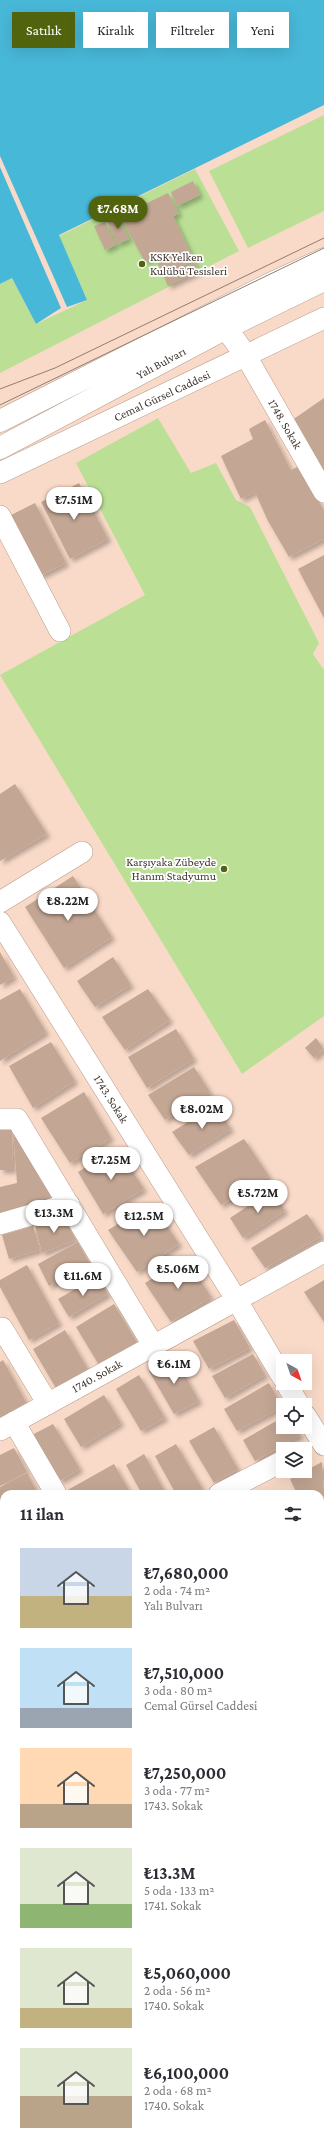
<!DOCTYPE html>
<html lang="tr">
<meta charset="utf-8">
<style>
body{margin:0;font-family:"Crimson Pro",serif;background:#f7f7f7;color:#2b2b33;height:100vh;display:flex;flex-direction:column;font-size:15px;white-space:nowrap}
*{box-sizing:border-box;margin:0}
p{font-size:13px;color:#7c7c81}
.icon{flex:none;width:22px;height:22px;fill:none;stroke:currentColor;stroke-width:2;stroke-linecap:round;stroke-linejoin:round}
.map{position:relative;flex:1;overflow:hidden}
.panel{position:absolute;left:0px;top:1490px;width:324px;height:656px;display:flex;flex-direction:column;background:#fff;border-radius:12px 12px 0 0;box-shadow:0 4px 16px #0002}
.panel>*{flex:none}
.banner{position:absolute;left:12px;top:12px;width:300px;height:36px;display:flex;gap:8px}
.needle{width:26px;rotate:140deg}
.tools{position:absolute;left:276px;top:1354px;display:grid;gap:8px}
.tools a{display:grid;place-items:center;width:36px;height:36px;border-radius:0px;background:#fff;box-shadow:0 4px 16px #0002;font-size:20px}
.price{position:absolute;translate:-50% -34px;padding:0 9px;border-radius:14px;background:#fff;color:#222;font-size:13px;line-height:26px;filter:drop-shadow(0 1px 2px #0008)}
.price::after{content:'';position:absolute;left:50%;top:24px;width:12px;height:9px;margin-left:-6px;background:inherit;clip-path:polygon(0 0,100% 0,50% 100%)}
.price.active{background:#51640d;color:#fff}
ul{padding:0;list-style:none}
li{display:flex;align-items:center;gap:12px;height:100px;padding:0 20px}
li span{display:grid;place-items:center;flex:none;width:112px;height:80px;border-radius:0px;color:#555}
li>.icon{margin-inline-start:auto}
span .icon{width:48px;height:48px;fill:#fffc;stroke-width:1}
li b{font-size:17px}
h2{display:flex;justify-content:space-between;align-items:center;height:48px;padding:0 20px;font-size:17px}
.chip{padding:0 14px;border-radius:0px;background:#fff;box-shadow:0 4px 16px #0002;font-size:14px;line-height:36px}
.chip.active{background:#51640d;color:#fff}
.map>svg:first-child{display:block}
</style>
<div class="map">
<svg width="324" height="2146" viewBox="0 0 324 2146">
<defs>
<filter id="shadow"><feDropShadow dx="3.5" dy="3.5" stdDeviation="2" flood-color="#0004"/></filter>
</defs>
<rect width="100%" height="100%" fill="#f9dac8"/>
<path fill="#e5d0df" d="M324,1669V1927L320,1929V1671Z"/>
<path fill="#bbe095" d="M324,115V211L248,248L209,171Z
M195,169L239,251L0,373V284L12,278L36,324L87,300L59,236Z
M158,418L191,473L216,463L236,500L250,507L319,643L313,654L324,670V1016L242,1074L0,675L145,595L76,463Z"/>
<path fill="#48b8d9" d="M0,0H324V105L59,235L87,300L67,307L0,156Z
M0,167L61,308L36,324L12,278L0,284Z"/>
<path fill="#c3a694" filter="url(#shadow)" d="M193,181L200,195L177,206L171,192Z
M168,193L179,214L173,216L190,252L159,266L155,257L145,262L120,216Z
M118,216L129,239L117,244L107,221Z
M105,222L116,245L105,250L94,226Z
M191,252L194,261L164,276L159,267Z
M195,262L198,272L168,286L164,277Z
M324,398V466L316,473L288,423Z
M265,420L291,470L297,467L324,510V539L289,557L268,521L255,492L241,499L221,456L253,439L249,429Z
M79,483L108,539L70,559L41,502Z
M35,503L66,563L40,576L9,516Z
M324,555V618L298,569Z
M15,784L47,834L0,861V794Z
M73,876L112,937L64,968L25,907Z
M0,952L14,977L0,985Z
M113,957L131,985L95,1007L77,981Z
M20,989L46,1032L0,1061V1000Z
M148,989L170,1020L125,1050L102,1017Z
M176,1029L194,1059L147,1088L128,1057Z
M316,1038L324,1049L314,1058L305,1048Z
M51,1042L75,1081L33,1108L9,1066Z
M194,1067L210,1092L165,1120L148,1095Z
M84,1092L111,1138L70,1163L41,1118Z
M215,1105L231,1129L189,1155L172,1132Z
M0,1128H12L13,1170H0Z
M13,1129L57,1202L0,1217V1187L17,1183Z
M244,1139L269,1176L221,1205L195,1167Z
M117,1148L144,1189L103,1214L78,1172Z
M272,1190L285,1211L243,1238L230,1218Z
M152,1203L179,1244L137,1272L108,1230Z
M307,1214L322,1236L265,1268L251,1248Z
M63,1216L76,1240L42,1253L35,1225Z
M33,1226L40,1250L9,1259L2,1235Z
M78,1242L90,1264L49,1286L38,1264Z
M186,1258L211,1297L171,1322L145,1283Z
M27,1265L59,1323L29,1340L0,1287V1280Z
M98,1276L108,1294L69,1317L58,1299Z
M324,1280V1322L304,1292Z
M114,1304L137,1342L99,1365L76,1327Z
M234,1320L250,1348L209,1369L193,1341Z
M65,1330L89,1371L57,1390L33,1349Z
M253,1354L265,1375L225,1398L212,1376Z
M174,1356L199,1401L174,1414L149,1371Z
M3,1360L27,1404L0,1419V1362Z
M139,1375L165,1418L141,1431L116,1389Z
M269,1383L282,1407L237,1431L224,1409Z
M104,1395L121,1423L81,1447L64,1419Z
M283,1417V1427H295L300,1435L255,1461L243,1440Z
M53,1424L80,1469L60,1481L32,1435Z
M214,1427L238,1469L214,1483L189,1441Z
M176,1444L202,1488L191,1494H176L155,1456Z
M14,1448L27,1472L0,1486V1455Z
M144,1454L166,1494H142L126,1465Z
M322,1462L324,1496L320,1498V1494H297L290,1479Z
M114,1464L131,1494H65L64,1492Z
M27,1473L38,1494H4V1523L2,1524L0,1520V1487Z
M324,1501V1526L320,1528V1503Z
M324,1535V1552L320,1545V1537Z
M0,1549L4,1556V1595L0,1597Z
M323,1574L324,1575V1626L320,1620V1576Z
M4,1639V1699L0,1692V1642Z
M4,1775V1815L0,1817V1777Z
M4,1853V1872L0,1865V1855Z
M0,1895L4,1903V1913L0,1915Z
M4,1914V1952L0,1954V1916Z
M324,1949V1969L320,1962V1951Z
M4,1954V1973L0,1975V1956Z
M4,1975V1990L0,1983V1977Z
M324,2003V2036L320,2039V2005Z
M0,2021L4,2028V2038L0,2040Z
M4,2039V2065H0V2041Z
M324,2041V2063L320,2066V2043Z
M0,2066H4V2100H0Z
M324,2104V2133L320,2135V2106Z
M0,2132H4V2142H7L8,2146H0Z
M8,2142H26V2146H9Z
M38,2142H66L67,2146H39Z
M88,2142H104L98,2146H91Z
M107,2142H135L137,2145L100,2146Z
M166,2142H203L204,2146H164L163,2144Z
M210,2142H235L238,2146H212Z
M272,2142H293L287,2146H275Z"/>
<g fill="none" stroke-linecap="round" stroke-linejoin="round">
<g stroke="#b99d8b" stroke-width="22">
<path id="minor" d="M246,356L324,492
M0,473L324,318
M0,516L60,631
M0,902L82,852
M0,922L236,1299L283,1378
M0,1119H17L153,1345
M0,1224L69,1204
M0,1330L2,1328L48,1404
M286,1383L299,1405
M305,1415L324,1445
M14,1422L56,1494
M0,1430L324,1252
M219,1494L283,1461
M0,1611L4,1609
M320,1656L324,1654
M0,1839L4,1836
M0,1883L4,1890
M320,1935L324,1932
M320,1982L324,1989
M0,2114L4,2113
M147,2142L149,2146
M316,2146L324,2141"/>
</g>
<g stroke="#b99d8b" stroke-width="23">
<path id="major" d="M226,328L246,356
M0,421L268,285L324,259
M0,448L226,328L324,280"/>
</g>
<use href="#minor" stroke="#fff" stroke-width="21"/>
<use href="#major" stroke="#fff" stroke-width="22"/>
<path stroke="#917d71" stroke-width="1" d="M0,389L55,368L324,238
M0,405L324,248"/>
</g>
<g fill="#51640d" stroke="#fff" stroke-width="1.5">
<circle cx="142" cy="264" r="4"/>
<circle cx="224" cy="869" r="4"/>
</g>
<g text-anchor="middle" stroke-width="3.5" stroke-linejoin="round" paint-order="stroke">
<g font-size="12" fill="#433730" stroke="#fff" text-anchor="start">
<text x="150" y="261">KSK Yelken<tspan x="150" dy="14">Kulübü Tesisleri</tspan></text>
<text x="216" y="866" text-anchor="end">Karşıyaka Zübeyde<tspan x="216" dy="14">Hanım Stadyumu</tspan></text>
</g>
<g font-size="12" fill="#433730" stroke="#fff">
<text transform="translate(161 363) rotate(-28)" y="4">Yalı Bulvarı</text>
<text transform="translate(162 396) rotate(-25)" y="4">Cemal Gürsel Caddesi</text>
<text transform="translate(285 424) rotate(60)" y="4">1748. Sokak</text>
<text transform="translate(111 1099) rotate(58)" y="4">1743. Sokak</text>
<text transform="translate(97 1376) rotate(-29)" y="4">1740. Sokak</text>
</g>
</g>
</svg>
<div class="tools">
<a><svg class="needle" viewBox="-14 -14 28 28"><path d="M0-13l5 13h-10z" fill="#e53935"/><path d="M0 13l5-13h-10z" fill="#7c7c81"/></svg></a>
<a><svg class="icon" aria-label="locate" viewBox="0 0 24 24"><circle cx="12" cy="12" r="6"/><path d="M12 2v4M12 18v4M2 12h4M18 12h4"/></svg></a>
<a><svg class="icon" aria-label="layers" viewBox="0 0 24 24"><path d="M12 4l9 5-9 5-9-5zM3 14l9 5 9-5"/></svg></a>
</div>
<b class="price active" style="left:118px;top:230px">₺7.68M</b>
<b class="price" style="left:74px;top:521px">₺7.51M</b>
<b class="price" style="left:68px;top:922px">₺8.22M</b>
<b class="price" style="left:202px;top:1130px">₺8.02M</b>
<b class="price" style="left:111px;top:1181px">₺7.25M</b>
<b class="price" style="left:258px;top:1214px">₺5.72M</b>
<b class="price" style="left:54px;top:1234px">₺13.3M</b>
<b class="price" style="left:144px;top:1237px">₺12.5M</b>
<b class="price" style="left:178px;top:1290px">₺5.06M</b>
<b class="price" style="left:83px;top:1297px">₺11.6M</b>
<b class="price" style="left:174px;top:1385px">₺6.1M</b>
<div class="banner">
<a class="chip active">Satılık</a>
<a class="chip">Kiralık</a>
<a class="chip">Filtreler</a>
<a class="chip">Yeni</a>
</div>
<section class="panel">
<h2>11 ilan<svg class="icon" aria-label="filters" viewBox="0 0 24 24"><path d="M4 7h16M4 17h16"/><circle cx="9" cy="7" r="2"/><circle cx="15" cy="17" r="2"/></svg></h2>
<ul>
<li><span style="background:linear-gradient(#c9d6e8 60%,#c2b280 0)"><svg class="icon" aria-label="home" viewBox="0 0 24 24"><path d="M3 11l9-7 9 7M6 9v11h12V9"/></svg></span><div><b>₺7,680,000</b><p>2 oda · 74 m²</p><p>Yalı Bulvarı</p></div></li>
<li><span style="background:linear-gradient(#bfe0f5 75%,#9aa5b1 0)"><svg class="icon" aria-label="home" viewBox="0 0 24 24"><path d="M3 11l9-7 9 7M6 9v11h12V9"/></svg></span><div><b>₺7,510,000</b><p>3 oda · 80 m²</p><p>Cemal Gürsel Caddesi</p></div></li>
<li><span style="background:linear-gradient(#ffd9b3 70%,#b9a48a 0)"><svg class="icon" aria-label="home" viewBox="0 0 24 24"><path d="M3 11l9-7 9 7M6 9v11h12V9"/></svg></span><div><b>₺7,250,000</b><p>3 oda · 77 m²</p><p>1743. Sokak</p></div></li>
<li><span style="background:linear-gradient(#dfe7d0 70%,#8fb573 0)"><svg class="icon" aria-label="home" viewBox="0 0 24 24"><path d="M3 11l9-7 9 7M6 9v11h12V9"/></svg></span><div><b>₺13.3M</b><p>5 oda · 133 m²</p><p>1741. Sokak</p></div></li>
<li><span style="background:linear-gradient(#dfe7d0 75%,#c2b280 0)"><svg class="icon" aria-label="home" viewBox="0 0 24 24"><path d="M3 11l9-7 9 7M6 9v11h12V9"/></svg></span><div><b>₺5,060,000</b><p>2 oda · 56 m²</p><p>1740. Sokak</p></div></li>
<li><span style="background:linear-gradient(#dfe7d0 60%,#b9a48a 0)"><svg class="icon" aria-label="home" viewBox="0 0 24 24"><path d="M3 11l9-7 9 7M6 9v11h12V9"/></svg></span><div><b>₺6,100,000</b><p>2 oda · 68 m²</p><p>1740. Sokak</p></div></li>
</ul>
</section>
</div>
